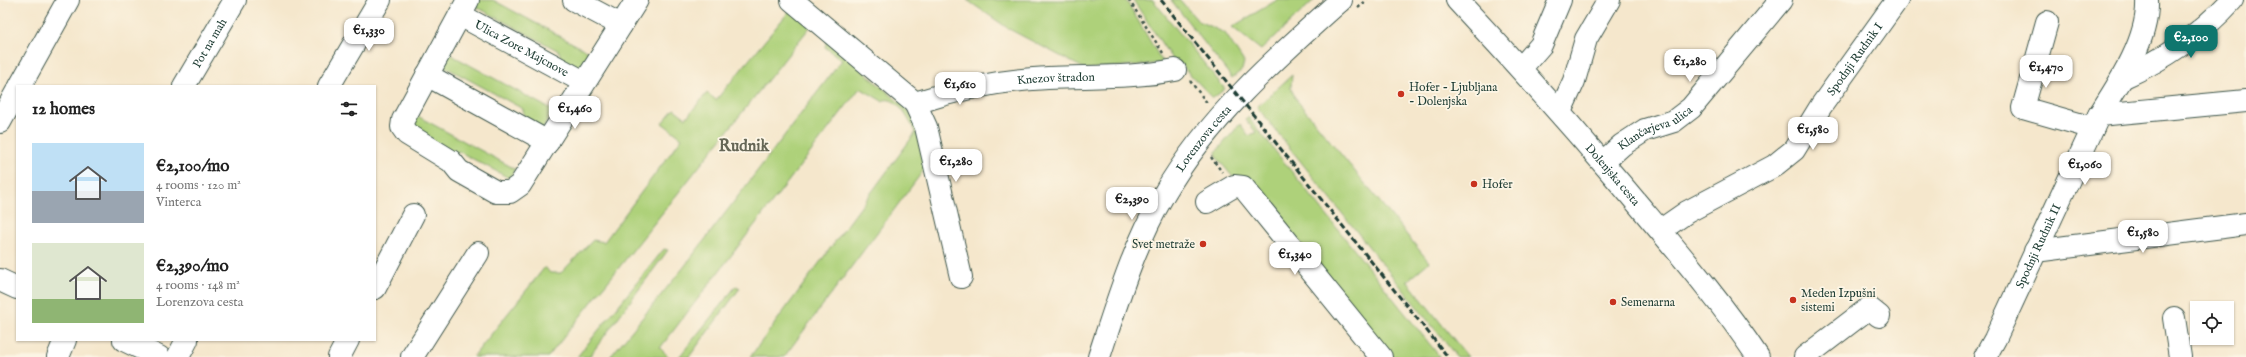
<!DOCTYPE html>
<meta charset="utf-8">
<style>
body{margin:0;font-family:"IM FELL English",serif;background:#f2f2f2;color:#222;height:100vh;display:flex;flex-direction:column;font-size:15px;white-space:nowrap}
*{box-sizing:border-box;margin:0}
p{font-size:13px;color:#767676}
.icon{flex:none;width:22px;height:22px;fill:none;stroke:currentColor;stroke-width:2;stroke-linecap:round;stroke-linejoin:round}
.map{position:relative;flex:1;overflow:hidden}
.sheet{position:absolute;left:16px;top:85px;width:360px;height:256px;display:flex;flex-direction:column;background:#fff;border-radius:0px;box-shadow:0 1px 3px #0004}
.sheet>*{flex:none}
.tools{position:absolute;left:2190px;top:301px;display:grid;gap:8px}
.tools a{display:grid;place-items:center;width:44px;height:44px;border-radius:0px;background:#fff;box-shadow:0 1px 3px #0004;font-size:20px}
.price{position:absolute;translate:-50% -34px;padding:0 9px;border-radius:8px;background:#fff;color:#222;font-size:13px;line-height:26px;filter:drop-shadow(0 1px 2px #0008)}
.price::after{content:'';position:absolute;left:50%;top:24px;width:12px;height:9px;margin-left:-6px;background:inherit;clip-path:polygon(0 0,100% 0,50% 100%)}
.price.on{background:#0f766e;color:#fff}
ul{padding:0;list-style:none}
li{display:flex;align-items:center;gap:12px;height:100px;padding:0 16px}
li span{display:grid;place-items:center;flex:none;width:112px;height:80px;border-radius:0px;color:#555}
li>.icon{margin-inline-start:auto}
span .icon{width:48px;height:48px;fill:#fffc;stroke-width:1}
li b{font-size:17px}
h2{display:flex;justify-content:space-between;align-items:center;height:48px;padding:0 16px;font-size:17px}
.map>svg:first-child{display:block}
</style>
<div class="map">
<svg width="2246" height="357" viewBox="0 0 2246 357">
<rect width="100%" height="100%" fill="#fcf5e5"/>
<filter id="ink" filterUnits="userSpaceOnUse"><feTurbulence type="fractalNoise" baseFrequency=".025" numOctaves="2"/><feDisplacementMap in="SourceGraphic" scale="8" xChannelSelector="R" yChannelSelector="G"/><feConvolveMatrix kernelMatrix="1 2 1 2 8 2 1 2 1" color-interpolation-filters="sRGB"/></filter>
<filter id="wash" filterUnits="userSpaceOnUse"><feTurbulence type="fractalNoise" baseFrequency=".012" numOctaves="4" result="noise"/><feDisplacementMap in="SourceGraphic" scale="16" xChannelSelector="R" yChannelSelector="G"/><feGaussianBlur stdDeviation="0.9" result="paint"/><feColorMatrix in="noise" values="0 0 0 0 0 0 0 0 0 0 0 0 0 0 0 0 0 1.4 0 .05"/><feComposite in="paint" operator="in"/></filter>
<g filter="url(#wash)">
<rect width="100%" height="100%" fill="#f5e7cc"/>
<path fill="#aed17a" stroke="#668757" d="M473,0H493L589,52L580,70L563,66L559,51L471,4Z
M967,0H1126L1163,63L1085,69L1009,29Z
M1133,0H1153L1225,89L1213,98L1183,67L1172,59Z
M1171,0H1180L1198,21L1225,33L1244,62L1242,70L1232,78Z
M1277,0H1314L1261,50L1232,27Z
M791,9L810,27L548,357H473L545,267L550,273H561L593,240L604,242L682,138L662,123L674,109L686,118L707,93L716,100Z
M827,40L906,108L917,124L926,167L784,357H750L916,132C909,122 897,93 882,101L860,88L660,348L669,357H610L684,267L842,60L825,47Z
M446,52L552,110L543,129L525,122L523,109L440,64Z
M1292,75L1291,87L1295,98L1429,262L1407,281L1468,357H1457L1257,107Z
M412,113L515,169L509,178L458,151L454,156L407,125Z
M1248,117L1440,357H1392L1252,182L1232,176L1217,158L1216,152L1240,124L1249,136L1256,132L1245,119Z
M664,249L668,250L589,357H577Z
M736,286L740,288L689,357H679Z"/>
</g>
<g filter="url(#ink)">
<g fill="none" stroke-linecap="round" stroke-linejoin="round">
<g stroke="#3f564b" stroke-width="24">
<g id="minor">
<path d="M468,0L403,120L402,127L407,134L451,161L459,171L496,192H510L520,185L637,0"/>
<path d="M574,0L621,25"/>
<path id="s1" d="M792,0L915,103C958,89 1002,80 1048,78C1091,76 1133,78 1175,70"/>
<path id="s2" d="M460,15L584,82"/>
<path d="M2047,22L2023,108L2093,128"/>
<path d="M1521,68L1541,45L1560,0"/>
<path d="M427,75L548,142"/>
<path d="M2122,78C2163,60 2202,33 2232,0"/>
<path d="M20,86L68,0"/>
<path id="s3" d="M184,86L235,0"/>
<path d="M329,86L380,0"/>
<path d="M915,103L926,127L961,277"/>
<path d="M1560,112L1574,81L1586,39L1609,0"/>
<path d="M2099,115C2119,84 2149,39 2147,0"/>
<path d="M0,122L17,91"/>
<path id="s4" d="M1603,162L1622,145L1645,130L1674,121L1691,108L1781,0"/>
<path d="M1207,202L1234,186L1243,187L1381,357"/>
<path id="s5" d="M1661,230L1687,212L1774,166L1794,150L1821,106L1897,0"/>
<path d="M2035,251L2246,224"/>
<path d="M375,288L413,215"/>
<path d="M2174,318L2180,357"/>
<path d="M58,357L65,340"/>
<path d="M178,357L187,340"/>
<path d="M339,357L348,340"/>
<path d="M412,357L478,253"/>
<path id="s6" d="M1099,357C1117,302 1134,245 1164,194C1208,118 1276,58 1341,0"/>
<path d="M1805,357L1869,308L1879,316"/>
<path id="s7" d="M1985,357L1995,339L2099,115L2246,101"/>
</g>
</g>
<g stroke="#3f564b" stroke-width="24">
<g id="major">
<path id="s8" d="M1457,0C1515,62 1571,125 1626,190C1672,245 1718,297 1758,357"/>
<path d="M1338,2L1339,0"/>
<path d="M0,280L17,288"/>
<path d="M124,340L159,357"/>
</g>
</g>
<path stroke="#3f564b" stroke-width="2.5" stroke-dasharray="3 3" stroke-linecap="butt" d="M1129,0L1163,53
M1358,8L1367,0
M1190,81L1208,104
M1211,157L1222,172"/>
<use href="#minor" stroke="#fff" stroke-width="22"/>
<use href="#major" stroke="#fff" stroke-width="22"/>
<path stroke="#1f3d34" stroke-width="3" stroke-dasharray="6 3" stroke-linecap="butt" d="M1161,0L1448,357"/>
</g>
</g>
<g fill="#c8321e" stroke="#fcf5e5" stroke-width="1.5">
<circle cx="1401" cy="94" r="4"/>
<circle cx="1474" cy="184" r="4"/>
<circle cx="1203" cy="244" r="4"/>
<circle cx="1793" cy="300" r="4"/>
<circle cx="1613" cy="302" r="4"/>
</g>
<g text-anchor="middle" stroke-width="3.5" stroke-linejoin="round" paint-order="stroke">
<g font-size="12" fill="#1f3d34" stroke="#fcf5e5">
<text dy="4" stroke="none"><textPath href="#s3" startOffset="50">Pot na mah</textPath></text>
<text dy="4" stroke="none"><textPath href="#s2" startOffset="70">Ulica Zore Majcnove</textPath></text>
<text dy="4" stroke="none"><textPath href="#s5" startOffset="265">Spodnji Rudnik I</textPath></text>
<text dy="4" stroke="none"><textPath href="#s1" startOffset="304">Knezov štradon</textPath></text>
<text dy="4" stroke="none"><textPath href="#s4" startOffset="63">Klančarjeva ulica</textPath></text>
<text dy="4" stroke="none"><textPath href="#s6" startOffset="244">Lorenzova cesta</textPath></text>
<text dy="4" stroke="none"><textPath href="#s8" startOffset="234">Dolenjska cesta</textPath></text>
<text dy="4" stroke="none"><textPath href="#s7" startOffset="123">Spodnji Rudnik II</textPath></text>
</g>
<g font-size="12" fill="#1f3d34" stroke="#fcf5e5" text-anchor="start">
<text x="1409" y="91">Hofer - Ljubljana<tspan x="1409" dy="14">- Dolenjska</tspan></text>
<text x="1482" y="188">Hofer</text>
<text x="1195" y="248" text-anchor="end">Svet metraže</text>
<text x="1801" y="297">Meden Izpušni<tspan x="1801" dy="14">sistemi</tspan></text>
<text x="1621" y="306">Semenarna</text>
</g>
<g font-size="16" font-weight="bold" fill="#666756" stroke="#fcf5e5">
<text x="744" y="151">Rudnik</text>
</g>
</g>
</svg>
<div class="tools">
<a><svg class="icon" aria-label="locate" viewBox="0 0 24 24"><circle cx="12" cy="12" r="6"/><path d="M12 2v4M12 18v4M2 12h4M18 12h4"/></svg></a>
</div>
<b class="price" style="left:369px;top:52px">€1,330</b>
<b class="price on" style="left:2191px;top:59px">€2,100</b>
<b class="price" style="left:1690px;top:83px">€1,280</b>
<b class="price" style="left:2046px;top:89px">€1,470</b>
<b class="price" style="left:960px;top:106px">€1,610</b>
<b class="price" style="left:575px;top:130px">€1,460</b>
<b class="price" style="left:1813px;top:151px">€1,580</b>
<b class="price" style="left:956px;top:183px">€1,280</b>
<b class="price" style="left:2085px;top:186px">€1,060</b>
<b class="price" style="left:1132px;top:221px">€2,390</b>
<b class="price" style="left:2143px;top:254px">€1,580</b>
<b class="price" style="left:1295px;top:276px">€1,340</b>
<section class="sheet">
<h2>12 homes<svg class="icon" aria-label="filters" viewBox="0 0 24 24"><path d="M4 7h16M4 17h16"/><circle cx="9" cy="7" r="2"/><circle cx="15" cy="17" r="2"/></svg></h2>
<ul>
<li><span style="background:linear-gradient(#bfe0f5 60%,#9aa5b1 0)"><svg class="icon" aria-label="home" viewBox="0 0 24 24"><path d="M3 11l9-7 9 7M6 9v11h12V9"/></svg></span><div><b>€2,100/mo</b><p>4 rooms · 120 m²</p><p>Vinterca</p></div></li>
<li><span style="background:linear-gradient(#dfe7d0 70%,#8fb573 0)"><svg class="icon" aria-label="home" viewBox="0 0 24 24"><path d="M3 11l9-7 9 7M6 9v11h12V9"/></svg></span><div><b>€2,390/mo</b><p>4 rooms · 148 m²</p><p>Lorenzova cesta</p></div></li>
</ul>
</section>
</div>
